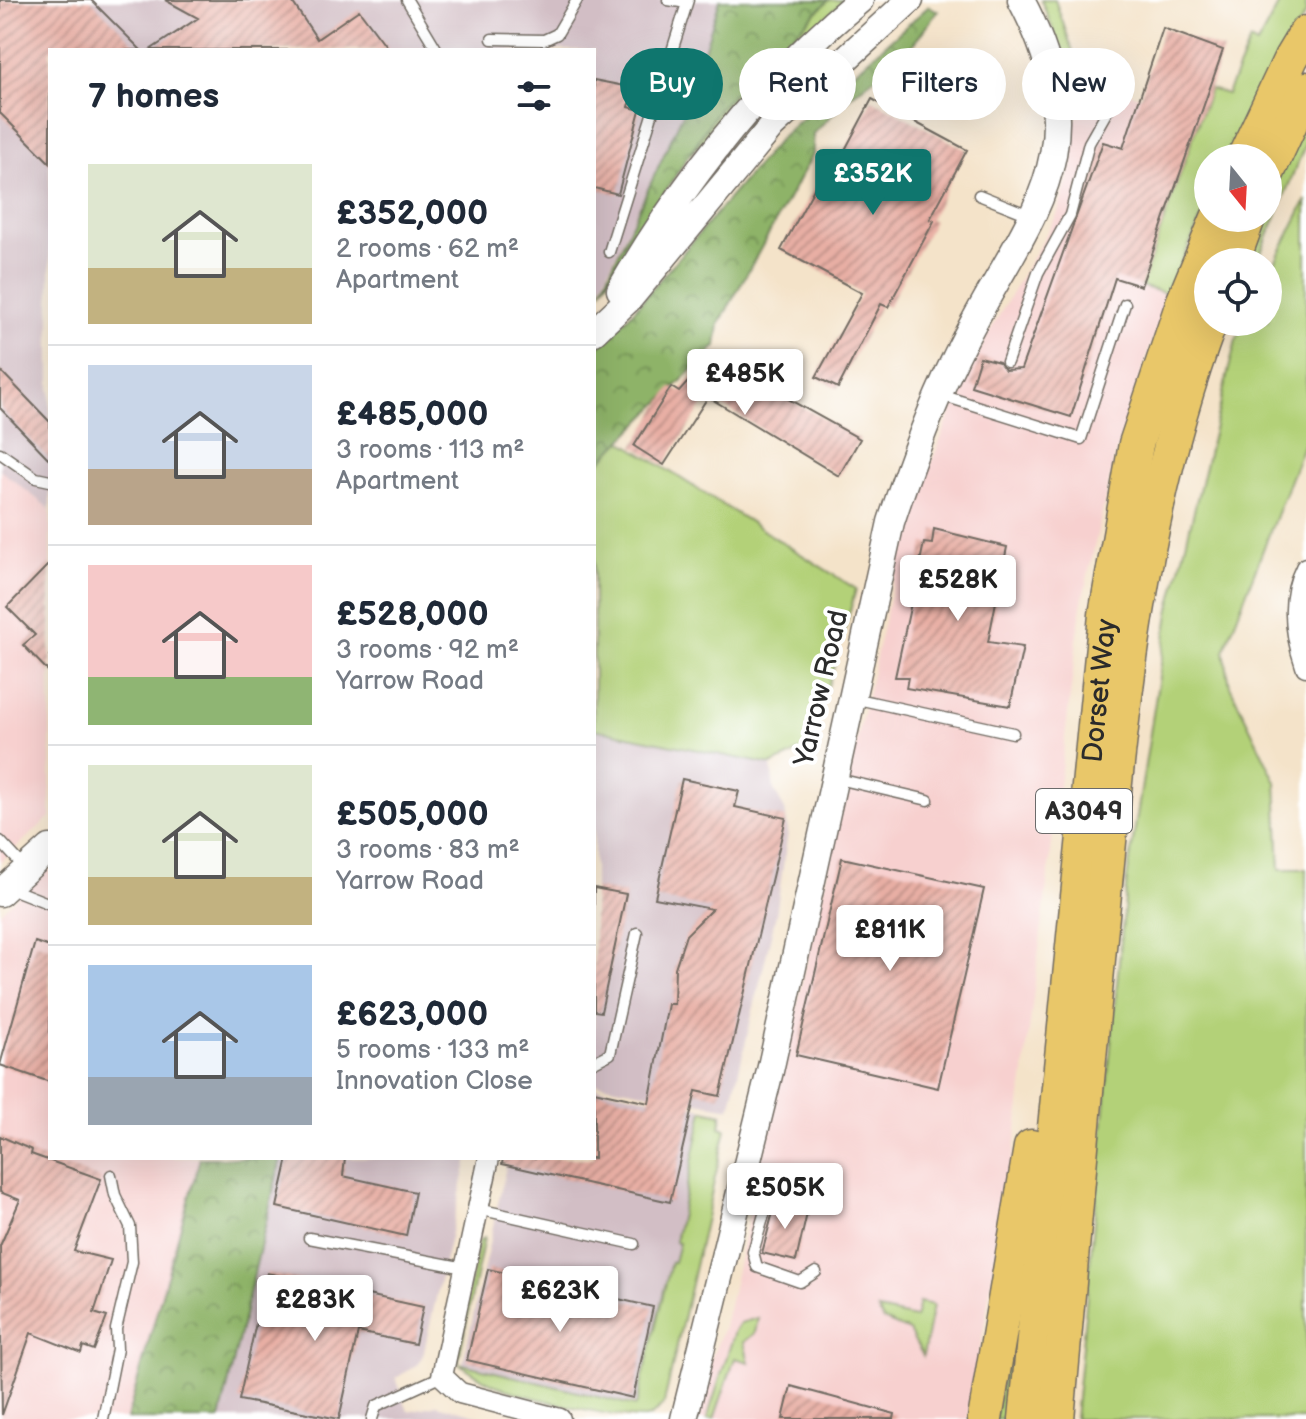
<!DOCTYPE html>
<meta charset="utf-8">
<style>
body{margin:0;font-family:"Balsamiq Sans",sans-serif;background:#f2f2f3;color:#1f2937;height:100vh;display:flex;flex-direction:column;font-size:30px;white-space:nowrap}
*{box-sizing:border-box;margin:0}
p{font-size:26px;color:#747a83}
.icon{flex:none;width:44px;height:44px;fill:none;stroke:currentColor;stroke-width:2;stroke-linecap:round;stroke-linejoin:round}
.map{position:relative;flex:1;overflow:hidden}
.side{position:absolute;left:48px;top:48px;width:548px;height:1112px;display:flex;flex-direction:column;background:#fff;border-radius:0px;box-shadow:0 8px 32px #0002}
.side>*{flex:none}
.hud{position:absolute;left:620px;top:48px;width:566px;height:72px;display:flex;gap:16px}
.needle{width:52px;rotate:162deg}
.fabs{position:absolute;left:1194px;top:144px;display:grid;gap:16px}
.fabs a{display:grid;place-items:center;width:88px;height:88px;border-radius:50%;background:#fff;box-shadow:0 8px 32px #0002;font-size:40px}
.price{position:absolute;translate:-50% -68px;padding:0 18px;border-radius:8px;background:#fff;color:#222;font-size:26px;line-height:52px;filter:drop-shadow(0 2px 4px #0008)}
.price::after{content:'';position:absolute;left:50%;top:48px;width:24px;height:18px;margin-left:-12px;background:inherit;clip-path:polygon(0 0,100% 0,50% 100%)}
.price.selected{background:#0f766e;color:#fff}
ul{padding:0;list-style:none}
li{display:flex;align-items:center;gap:24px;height:200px;padding:0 40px}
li+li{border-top:2px solid #e0e1e3}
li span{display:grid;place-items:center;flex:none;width:224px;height:160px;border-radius:0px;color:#555}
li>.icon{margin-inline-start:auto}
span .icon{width:96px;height:96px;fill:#fffc;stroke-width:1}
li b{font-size:34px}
h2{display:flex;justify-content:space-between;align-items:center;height:96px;padding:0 40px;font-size:34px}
.tag{padding:0 28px;border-radius:36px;background:#fff;box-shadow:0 8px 32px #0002;font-size:28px;line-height:72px}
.tag.selected{background:#0f766e;color:#fff}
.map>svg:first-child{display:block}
</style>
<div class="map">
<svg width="1306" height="1419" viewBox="0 0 1306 1419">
<defs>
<pattern id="forest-crowns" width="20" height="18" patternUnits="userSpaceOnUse" patternTransform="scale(2)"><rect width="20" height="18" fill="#8eb368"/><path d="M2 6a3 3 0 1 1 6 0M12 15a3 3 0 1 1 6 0" fill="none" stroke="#749256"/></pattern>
<pattern id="building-hatch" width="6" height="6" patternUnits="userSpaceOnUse" patternTransform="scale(2)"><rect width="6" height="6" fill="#e8afa4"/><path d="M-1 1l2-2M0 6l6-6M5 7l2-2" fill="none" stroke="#bc8f86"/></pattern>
</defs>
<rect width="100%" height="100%" fill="#fff"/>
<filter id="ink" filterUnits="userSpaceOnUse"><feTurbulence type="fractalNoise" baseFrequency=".0125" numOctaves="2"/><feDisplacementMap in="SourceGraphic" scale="16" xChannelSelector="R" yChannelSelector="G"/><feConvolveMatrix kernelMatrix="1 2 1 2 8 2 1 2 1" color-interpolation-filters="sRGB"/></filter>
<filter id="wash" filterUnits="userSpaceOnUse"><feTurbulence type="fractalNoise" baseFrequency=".006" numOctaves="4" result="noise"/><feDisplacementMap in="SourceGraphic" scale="32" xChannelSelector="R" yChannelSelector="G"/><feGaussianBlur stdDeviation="1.8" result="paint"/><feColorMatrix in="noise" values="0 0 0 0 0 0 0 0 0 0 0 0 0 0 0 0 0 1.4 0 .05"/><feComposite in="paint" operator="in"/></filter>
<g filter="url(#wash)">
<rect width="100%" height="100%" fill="#f4e3c9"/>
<path fill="#f7d0cf" d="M1163,28L1223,50L1141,285L1167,294L1115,455L1081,606L1016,1137L968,1419H695L706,1372L724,1327L905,529L953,408L987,336L1057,215L1072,166L1074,120L1113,90L1140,96Z
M0,470L50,509V817L0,862Z
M50,867V1158H200L127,1419H0V912Z"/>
<path fill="#d2bec5" d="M0,0H720L686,107L594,301V50H50V509L0,470Z
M594,729L771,765L774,790L785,810L788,832L776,914L730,1108L594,1083Z
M594,1087L724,1113L645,1406L462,1367L508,1158H594Z
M281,1158H468L423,1355L417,1365L396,1378L408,1411L437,1405L492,1419H220Z"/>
<path fill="#b3d178" stroke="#6f7e52" stroke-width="2" d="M829,0H843L691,154L720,107Z
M1041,0H1055L1077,63L1096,76L1094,85L1113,90L1103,98L1084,104L1075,98L1069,68Z
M1281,0H1306V14L1283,52L1230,158H1208V204L1167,294L1141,286L1210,89L1227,94L1250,41L1257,45Z
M1306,89V143L1257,262H1232L1248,218H1268V171Z
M1306,200V438L1224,651L1230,686L1276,782L1280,869H1306V1419H1075L1127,879L1169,613L1236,340L1245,322H1268V276Z
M620,440L856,589C849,614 817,734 804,747C796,755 781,760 771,765L594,729V468Z
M703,1110L722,1114L720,1127L726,1129L664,1403C658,1410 655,1415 646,1418C619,1419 523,1397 495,1385C483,1380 470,1370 458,1363L456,1349L479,1241L484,1238L458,1363L636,1406L671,1262H674L679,1243L675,1242Z
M919,1302L933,1305L923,1356L909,1331L883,1320L878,1310L915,1318Z
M1016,1307H1022L1012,1419H995Z
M758,1318L755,1333L744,1342L749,1362L735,1358L714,1419H707L735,1331L740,1323Z"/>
<path fill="url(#forest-crowns)" stroke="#5c6f4a" stroke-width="2" d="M720,0H829L720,107L601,291L686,107Z
M929,6L938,11L907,52L852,95L813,134V154L719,324L716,346L594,468V351L629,316L782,136Z
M200,1158H281L220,1419H127Z"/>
<g id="blocks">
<path fill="url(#building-hatch)" d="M0,0H91L141,50H50V163L0,113Z
M165,0H291L317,39L359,10L389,50H150L198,18Z
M1163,28L1223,50L1141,286L1115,278L1071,417L971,386L980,357L999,362L1005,370L1021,369L1103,142L1123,148Z
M594,80L634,88L629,107L640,110L618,194L594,188Z
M872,99L967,150L930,219L934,221L888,307L881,304L838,388L816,377L862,293L781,250L829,161L837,165Z
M711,356L860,439L839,476L708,397L664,465L634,446L671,387L679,392Z
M0,370L50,422V460L0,408Z
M934,529L1007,547L988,642L1023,647L1010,706L906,688L908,677H895L924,543L932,544Z
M50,563V673L23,645L35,635L7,607Z
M682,779L739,791L735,807L786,818L720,1096L696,1091L670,1202L502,1164L503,1158H594V1091L649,1103L668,1004H674L675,968L686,935L712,909L655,898Z
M842,858L984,889L938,1088L796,1055Z
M594,888L626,894L601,1012L594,1011Z
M35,942L50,947V1082L0,1065Z
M0,1136L32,1150L31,1154L101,1179L74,1251L111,1260L94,1313L107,1317L94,1350L83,1346L81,1353L31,1333L2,1415L0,1246L20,1200L0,1192Z
M288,1158H345L343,1176L415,1192L406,1236L277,1207Z
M776,1201L808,1209L796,1261L762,1253Z
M488,1269L653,1307L633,1398L467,1360Z
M267,1273L423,1307L415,1344L358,1332L339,1419L239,1400Z
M791,1386L895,1414L894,1419H783Z"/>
</g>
</g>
<g filter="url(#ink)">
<use href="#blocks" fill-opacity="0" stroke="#716b62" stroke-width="2"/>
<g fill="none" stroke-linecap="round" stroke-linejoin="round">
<g stroke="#716b62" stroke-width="13">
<path id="service" d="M407,0L437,50
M668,0L687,3
M492,39L544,40L557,34L577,0
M979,195L1029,215
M609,252L688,0
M1007,362L1038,273L1070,215L1089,143L1110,106
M941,395L1081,439L1125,304
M0,453L36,478L50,481
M853,698L1013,733
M834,778L928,800
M0,841L25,868
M7,887L50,904
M594,1062L610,1054L637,933
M478,1209L634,1244
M309,1238L465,1268
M816,1272L800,1282L757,1267L753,1252L770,1194L779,1190L830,1203
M103,1419L117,1349L116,1329L132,1262L130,1226L115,1195L111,1175
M372,1419L376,1406L442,1376"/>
</g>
<g stroke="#716b62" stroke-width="23">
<path id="minor" d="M1306,568C1290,599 1295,634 1306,666
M489,1158L442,1376L460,1393L560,1419"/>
</g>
<g stroke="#716b62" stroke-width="29">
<path id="tertiary" d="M620,290C683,182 763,80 860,0
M594,332L630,298L772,126L910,0
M0,893L50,848
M684,1419L770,1071L891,522C909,467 928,414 953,363C1018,224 1106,161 1021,0"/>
</g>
<g stroke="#716b62" stroke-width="37">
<g id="trunk">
<path d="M1244,158L1291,58L1306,33"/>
<path d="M1268,171L1306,89"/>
<path d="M1232,262L1248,218"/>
<path d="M985,1419L1031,1147"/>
<path id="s1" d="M1026,1419L1106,615L1136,444L1183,303L1218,218"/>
<path d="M1057,1419C1071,1255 1086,1090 1101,926C1120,724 1138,514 1210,322"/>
</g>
</g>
<use href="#service" stroke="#fff" stroke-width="10"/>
<use href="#minor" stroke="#fff" stroke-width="20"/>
<use href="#tertiary" stroke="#fff" stroke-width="26"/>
<use href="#trunk" stroke="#e9c769" stroke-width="34"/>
</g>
</g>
<g text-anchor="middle" stroke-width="8" stroke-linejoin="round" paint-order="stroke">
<rect fill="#fff" stroke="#6b6b6b" stroke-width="2" x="1036" y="789" width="96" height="44" rx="6"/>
<g font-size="26" font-weight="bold" fill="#2b2b2b">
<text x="1084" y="820">A3049</text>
</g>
<g font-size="28" fill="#2b2b2b" stroke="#fff">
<text transform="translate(820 688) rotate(-77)" y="10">Yarrow Road</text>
<text dy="10" stroke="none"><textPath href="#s1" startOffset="732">Dorset Way</textPath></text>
</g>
</g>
</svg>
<div class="fabs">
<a><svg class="needle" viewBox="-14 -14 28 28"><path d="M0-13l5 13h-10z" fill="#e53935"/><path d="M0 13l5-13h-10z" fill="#747a83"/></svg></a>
<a><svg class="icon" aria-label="locate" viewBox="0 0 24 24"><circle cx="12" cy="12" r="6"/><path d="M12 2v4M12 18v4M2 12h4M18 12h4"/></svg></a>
</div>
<b class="price selected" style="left:873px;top:217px">£352K</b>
<b class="price" style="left:745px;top:417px">£485K</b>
<b class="price" style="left:958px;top:623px">£528K</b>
<b class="price" style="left:890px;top:973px">£811K</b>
<b class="price" style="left:785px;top:1231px">£505K</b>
<b class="price" style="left:560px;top:1334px">£623K</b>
<b class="price" style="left:315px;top:1343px">£283K</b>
<div class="hud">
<a class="tag selected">Buy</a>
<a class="tag">Rent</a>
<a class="tag">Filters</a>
<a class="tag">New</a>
</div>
<section class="side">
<h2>7 homes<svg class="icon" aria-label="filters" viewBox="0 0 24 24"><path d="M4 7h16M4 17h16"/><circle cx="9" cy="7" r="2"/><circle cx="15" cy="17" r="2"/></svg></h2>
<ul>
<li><span style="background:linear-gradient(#dfe7d0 65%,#c2b280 0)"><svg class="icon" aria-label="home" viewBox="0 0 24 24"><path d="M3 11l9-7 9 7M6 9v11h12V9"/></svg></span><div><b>£352,000</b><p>2 rooms · 62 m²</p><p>Apartment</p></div></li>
<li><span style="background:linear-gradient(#c9d6e8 65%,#b9a48a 0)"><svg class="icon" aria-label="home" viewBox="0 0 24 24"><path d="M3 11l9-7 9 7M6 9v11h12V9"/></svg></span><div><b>£485,000</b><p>3 rooms · 113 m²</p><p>Apartment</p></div></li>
<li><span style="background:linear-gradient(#f6c9c9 70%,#8fb573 0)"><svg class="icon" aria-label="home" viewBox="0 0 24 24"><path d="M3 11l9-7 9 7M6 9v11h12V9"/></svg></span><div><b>£528,000</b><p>3 rooms · 92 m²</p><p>Yarrow Road</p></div></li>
<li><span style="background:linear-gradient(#dfe7d0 70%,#c2b280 0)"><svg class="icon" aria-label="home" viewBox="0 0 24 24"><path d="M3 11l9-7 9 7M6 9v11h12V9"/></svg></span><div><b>£505,000</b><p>3 rooms · 83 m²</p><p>Yarrow Road</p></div></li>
<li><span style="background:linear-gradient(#a9c7e8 70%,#9aa5b1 0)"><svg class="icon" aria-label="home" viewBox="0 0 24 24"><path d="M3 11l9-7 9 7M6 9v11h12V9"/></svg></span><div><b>£623,000</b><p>5 rooms · 133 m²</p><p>Innovation Close</p></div></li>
</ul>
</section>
</div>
